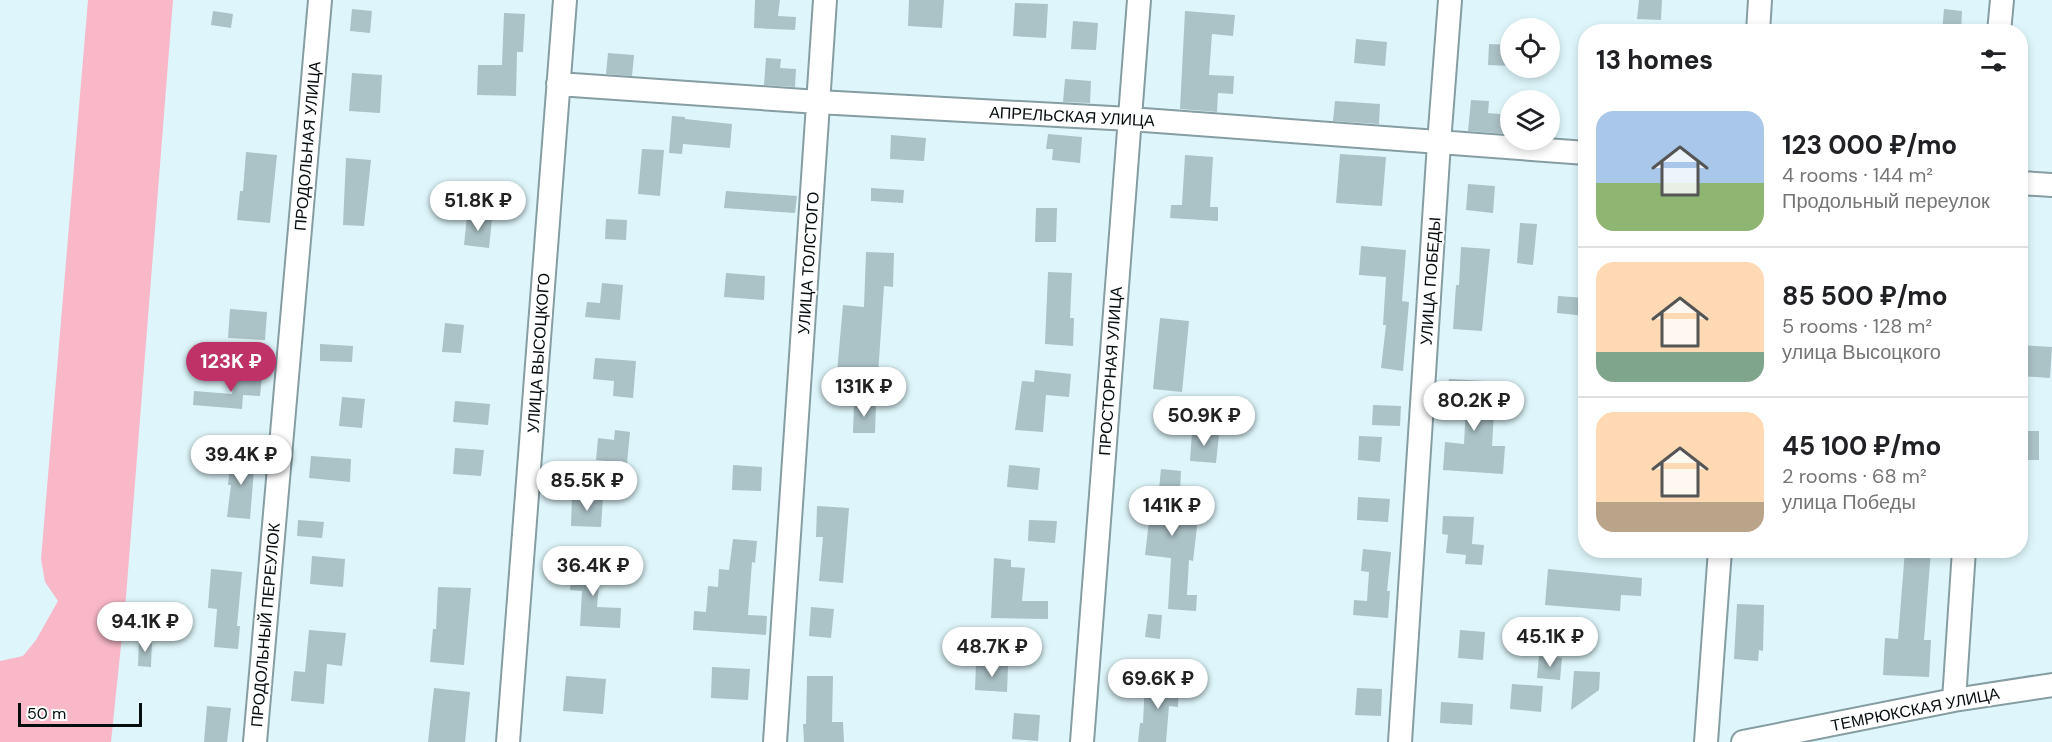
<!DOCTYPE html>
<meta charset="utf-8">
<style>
body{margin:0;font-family:"DM Sans",sans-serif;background:#f2f2f2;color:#202124;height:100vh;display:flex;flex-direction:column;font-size:22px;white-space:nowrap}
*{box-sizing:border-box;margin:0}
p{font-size:20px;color:#757577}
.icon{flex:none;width:33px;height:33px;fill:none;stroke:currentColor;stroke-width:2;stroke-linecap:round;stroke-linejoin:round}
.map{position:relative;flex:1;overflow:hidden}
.drawer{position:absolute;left:1578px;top:24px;width:450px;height:534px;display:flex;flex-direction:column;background:#fff;border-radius:24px;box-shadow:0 3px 9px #0003}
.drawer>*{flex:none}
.fabs{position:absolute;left:1500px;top:18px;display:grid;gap:12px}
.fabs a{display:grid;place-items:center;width:60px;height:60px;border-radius:50%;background:#fff;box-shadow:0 3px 9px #0003;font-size:30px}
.scale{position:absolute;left:18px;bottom:15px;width:124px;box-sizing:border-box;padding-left:6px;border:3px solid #060d0f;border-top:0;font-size:16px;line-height:21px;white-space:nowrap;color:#060d0f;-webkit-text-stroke:4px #fefefe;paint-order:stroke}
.price{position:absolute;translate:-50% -51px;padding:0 14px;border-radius:21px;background:#fff;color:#222;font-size:20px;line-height:39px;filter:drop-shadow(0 2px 3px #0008)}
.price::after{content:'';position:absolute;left:50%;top:36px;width:18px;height:14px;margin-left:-9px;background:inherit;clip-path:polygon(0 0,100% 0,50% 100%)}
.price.current{background:#be3267;color:#fff}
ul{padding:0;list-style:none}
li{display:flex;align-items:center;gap:18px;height:150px;padding:0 18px}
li+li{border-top:2px solid #e0e0e0}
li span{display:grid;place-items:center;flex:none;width:168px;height:120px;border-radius:18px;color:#555}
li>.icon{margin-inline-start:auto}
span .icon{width:72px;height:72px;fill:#fffc;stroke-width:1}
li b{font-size:26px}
h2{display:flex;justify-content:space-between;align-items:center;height:72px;padding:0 18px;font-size:26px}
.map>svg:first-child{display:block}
</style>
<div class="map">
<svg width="2052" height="742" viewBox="0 0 2052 742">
<rect width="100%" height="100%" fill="#def6fb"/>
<path fill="#f8b8c8" d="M88,0H173L126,597L111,742H0V661L23,656L36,640L58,601L45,582L41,559Z"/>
<path fill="#abc2c7" d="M755,0H780L778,16L796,17L795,30L754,28Z
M909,0H944L942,28L908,26Z
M1639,0H1662L1661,20L1637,19Z
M1015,3L1048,4L1046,38L1013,36Z
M352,9L372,11L370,33L350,31Z
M1944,9L1962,11L1961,32H1942Z
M213,11L233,14L231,28L211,25Z
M1185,11L1235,15L1233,36L1212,34L1209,75L1234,76L1233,94L1218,93L1217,112L1180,109Z
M504,13L525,14L523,52H517L516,96L477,95L478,65H502Z
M1073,21L1098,23L1096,50L1071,49Z
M1356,39L1387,42L1385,66L1354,63Z
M1489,44L1510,45V66L1488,65Z
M608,53L634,55L632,76L606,74Z
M766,58L781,59L780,68L796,69L795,87L764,85Z
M352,73L382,75L380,113L349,111Z
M1065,79L1091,81L1090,103L1063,102Z
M1471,100L1489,101L1488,113L1510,115V134L1468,131Z
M1335,101L1380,104L1379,124L1333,121Z
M672,116L685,117V119L732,124L730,148L683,144L682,154L669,153Z
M1048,134L1082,137L1080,163L1052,160L1053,149H1046Z
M891,135L926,138L924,161L890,159Z
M642,149L664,150L660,196L638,194Z
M246,152L277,155L270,223L237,220L240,191H243Z
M1340,154L1386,157L1382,206L1336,203Z
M1185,155L1213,157L1210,207H1218V221L1170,218L1171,205H1182Z
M346,158L371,160L364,226L343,225Z
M1468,184L1495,186L1493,213L1466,210Z
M871,188L904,190L903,203L871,201Z
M726,191L797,196L795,213L724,208Z
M1036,208H1057L1056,242H1035Z
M467,216L492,219L489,248L464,245Z
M606,219L627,220L626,240L605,239Z
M1520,223L1537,224L1533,265L1517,263Z
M1361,246L1406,250L1402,301L1409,302L1403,371L1381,368L1386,325H1383L1386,277L1359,275Z
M1461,247L1490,249L1482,331L1453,329L1456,285H1459Z
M866,252L894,253L893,287L884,286L878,375L837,372L843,305L864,307Z
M1048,272L1072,273L1070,318H1074L1073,346L1045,344Z
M726,273L765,276L764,300L724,297Z
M602,283L623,285L620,320L585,317L587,302L600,303Z
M1558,296L1586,298V316L1557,313Z
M230,309L267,312L265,340L228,338Z
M1160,318L1189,321L1182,392L1153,389Z
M445,323L464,325L461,353L442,352Z
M320,344L353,346L352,362L320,361Z
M2020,345L2052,347L2050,378L2020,376Z
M595,358L636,361L633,398L613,396L614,381L593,379Z
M1035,370L1071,374L1069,397L1046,395L1043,432L1015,430L1022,381L1034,382Z
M234,374L262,377L260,396L243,395L242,409L193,405L194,391L232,394Z
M1449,379L1487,381L1485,412L1494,413L1492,446H1505L1503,474L1443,470L1445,442L1464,444L1466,405L1448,404Z
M342,397L365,399L362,428L339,426Z
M455,401L490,404L488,425L453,422Z
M854,403L876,404L875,433H853Z
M1373,405L1401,406L1400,426L1372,425Z
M615,430L630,432L627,463L596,460L598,438L614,440Z
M2020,431H2039V460H2020Z
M1192,432L1219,434L1216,463L1190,461Z
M1359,436L1382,437L1380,462L1358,460Z
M455,448L484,450L481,476L453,474Z
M231,455L255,457L250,519L227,517L231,485H228Z
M311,456L351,459L350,482L309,478Z
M733,465L762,467L761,491L732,490Z
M1009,465L1040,468L1038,490L1007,487Z
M1161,469L1181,471L1179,515L1198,518L1193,561L1189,560L1187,595H1197L1196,611L1168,609L1171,558L1145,555L1151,504L1146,503V488L1159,489Z
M572,497L603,498L601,527L571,526Z
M1358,497L1390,499L1388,522L1357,520Z
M817,506L849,508L843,583L819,581L823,537H816Z
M1443,516L1474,517L1472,544L1484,545L1482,565L1465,564L1466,555L1446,553L1448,535L1442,534Z
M298,520L324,522L322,538L297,536Z
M1029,520L1057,521L1055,543L1028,541Z
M733,539L757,541L755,563L752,562L748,615L767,616L766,635L693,630L694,611L706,612L708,586L718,587L719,569L729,570Z
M1363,549L1391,552L1387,591H1390L1388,618L1353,615L1354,600L1367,601L1369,572L1361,571Z
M1905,550H1931L1924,640H1931L1929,677L1883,675L1885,638L1898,639Z
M312,556L345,559L343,587L310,584Z
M584,556L601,558L597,607L621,608L620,628L580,626L582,591L570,590L572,573L582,574Z
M994,558L1011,560V567L1025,568L1022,601H1048V619L991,618Z
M211,569L242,572L237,626H240L238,649L214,647L217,609L208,608Z
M1548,569L1642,578L1641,596L1621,595L1620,611L1545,605Z
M438,587L471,588L464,665L430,662L433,629H436Z
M1737,604L1764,605L1763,651L1759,650L1758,661L1734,659Z
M811,607L834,609L831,638L809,636Z
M1148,614L1162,615L1160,639L1145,637Z
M309,630L346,633L342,666L327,664L324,704L291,701L294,671L305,672Z
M1460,630L1485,632L1483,660L1458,658Z
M139,639L152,640L151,667L138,666Z
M1539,656L1562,658L1560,680L1537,678Z
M976,664L1008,666L1007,692L975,690Z
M712,667L750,669L748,700L711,698Z
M1574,671L1600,672L1599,690L1571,710Z
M566,676L606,679L603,714L563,711Z
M807,676H833L832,722H843L844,742H804L803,724H806Z
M1145,681L1179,683L1178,707L1169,706L1166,742H1138L1140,723H1143Z
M1512,684L1543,686L1541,712L1510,709Z
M434,688L470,692L465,742H428Z
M1357,688L1382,689L1381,716L1355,715Z
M1441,702L1473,704L1472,725L1440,723Z
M207,706L231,708L227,742H204Z
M1014,713L1040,715L1038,741L1012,739Z"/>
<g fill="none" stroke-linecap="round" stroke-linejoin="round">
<g stroke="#869da2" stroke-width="26">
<path id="minor" d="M1758,32L1760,0
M1999,32L2002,0
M558,84L818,102L1130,119L1586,153
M2020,183L2052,185
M1954,700L1964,550
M255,742L320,0
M508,742L565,0
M775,742L825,0
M1082,742L1139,0
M1400,742L1439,143L1450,0
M1706,742L1720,550
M1743,742L1954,700L2052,685"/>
</g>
<use href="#minor" stroke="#fff" stroke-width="22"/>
</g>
<g text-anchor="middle" stroke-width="4.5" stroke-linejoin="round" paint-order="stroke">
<g font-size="16" fill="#060d0f" stroke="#fefefe">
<text transform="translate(1072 116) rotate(3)" y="6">АПРЕЛЬСКАЯ УЛИЦА</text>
<text transform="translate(307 146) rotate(-85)" y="6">ПРОДОЛЬНАЯ УЛИЦА</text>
<text transform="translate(808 263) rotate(-86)" y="6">УЛИЦА ТОЛСТОГО</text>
<text transform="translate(1430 281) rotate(-86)" y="6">УЛИЦА ПОБЕДЫ</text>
<text transform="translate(538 353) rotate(-86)" y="6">УЛИЦА ВЫСОЦКОГО</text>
<text transform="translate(1110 371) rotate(-86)" y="6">ПРОСТОРНАЯ УЛИЦА</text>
<text transform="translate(265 625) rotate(-85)" y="6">ПРОДОЛЬНЫЙ ПЕРЕУЛОК</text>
<text transform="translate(1915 709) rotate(-11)" y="6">ТЕМРЮКСКАЯ УЛИЦА</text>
</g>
</g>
</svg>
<div class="fabs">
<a><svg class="icon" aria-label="locate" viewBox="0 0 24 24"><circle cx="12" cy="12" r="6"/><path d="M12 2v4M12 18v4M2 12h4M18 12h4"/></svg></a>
<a><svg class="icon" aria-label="layers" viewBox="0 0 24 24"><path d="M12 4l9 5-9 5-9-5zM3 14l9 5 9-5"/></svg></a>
</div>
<div class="scale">50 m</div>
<b class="price" style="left:478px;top:232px">51.8K ₽</b>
<b class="price current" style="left:231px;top:393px">123K ₽</b>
<b class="price" style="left:864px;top:418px">131K ₽</b>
<b class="price" style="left:1474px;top:432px">80.2K ₽</b>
<b class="price" style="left:1204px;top:447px">50.9K ₽</b>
<b class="price" style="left:241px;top:486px">39.4K ₽</b>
<b class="price" style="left:587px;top:512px">85.5K ₽</b>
<b class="price" style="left:1172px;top:537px">141K ₽</b>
<b class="price" style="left:593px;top:597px">36.4K ₽</b>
<b class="price" style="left:145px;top:653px">94.1K ₽</b>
<b class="price" style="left:1550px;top:668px">45.1K ₽</b>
<b class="price" style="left:992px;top:678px">48.7K ₽</b>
<b class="price" style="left:1158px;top:710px">69.6K ₽</b>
<section class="drawer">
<h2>13 homes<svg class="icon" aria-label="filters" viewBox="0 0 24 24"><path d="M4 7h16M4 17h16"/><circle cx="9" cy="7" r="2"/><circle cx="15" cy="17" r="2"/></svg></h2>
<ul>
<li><span style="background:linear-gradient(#a9c7e8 60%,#8fb573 0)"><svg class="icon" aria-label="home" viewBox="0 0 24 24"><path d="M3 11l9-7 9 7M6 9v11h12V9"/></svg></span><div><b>123 000 ₽/mo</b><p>4 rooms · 144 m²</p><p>Продольный переулок</p></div></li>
<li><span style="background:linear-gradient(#ffd9b3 75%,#7fa58c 0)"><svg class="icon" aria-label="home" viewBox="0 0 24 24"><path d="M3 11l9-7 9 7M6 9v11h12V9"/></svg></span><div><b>85 500 ₽/mo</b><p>5 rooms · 128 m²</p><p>улица Высоцкого</p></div></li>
<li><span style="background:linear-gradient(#ffd9b3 75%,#b9a48a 0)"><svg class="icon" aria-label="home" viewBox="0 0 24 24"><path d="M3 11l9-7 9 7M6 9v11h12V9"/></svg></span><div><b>45 100 ₽/mo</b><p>2 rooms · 68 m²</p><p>улица Победы</p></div></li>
</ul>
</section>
</div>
